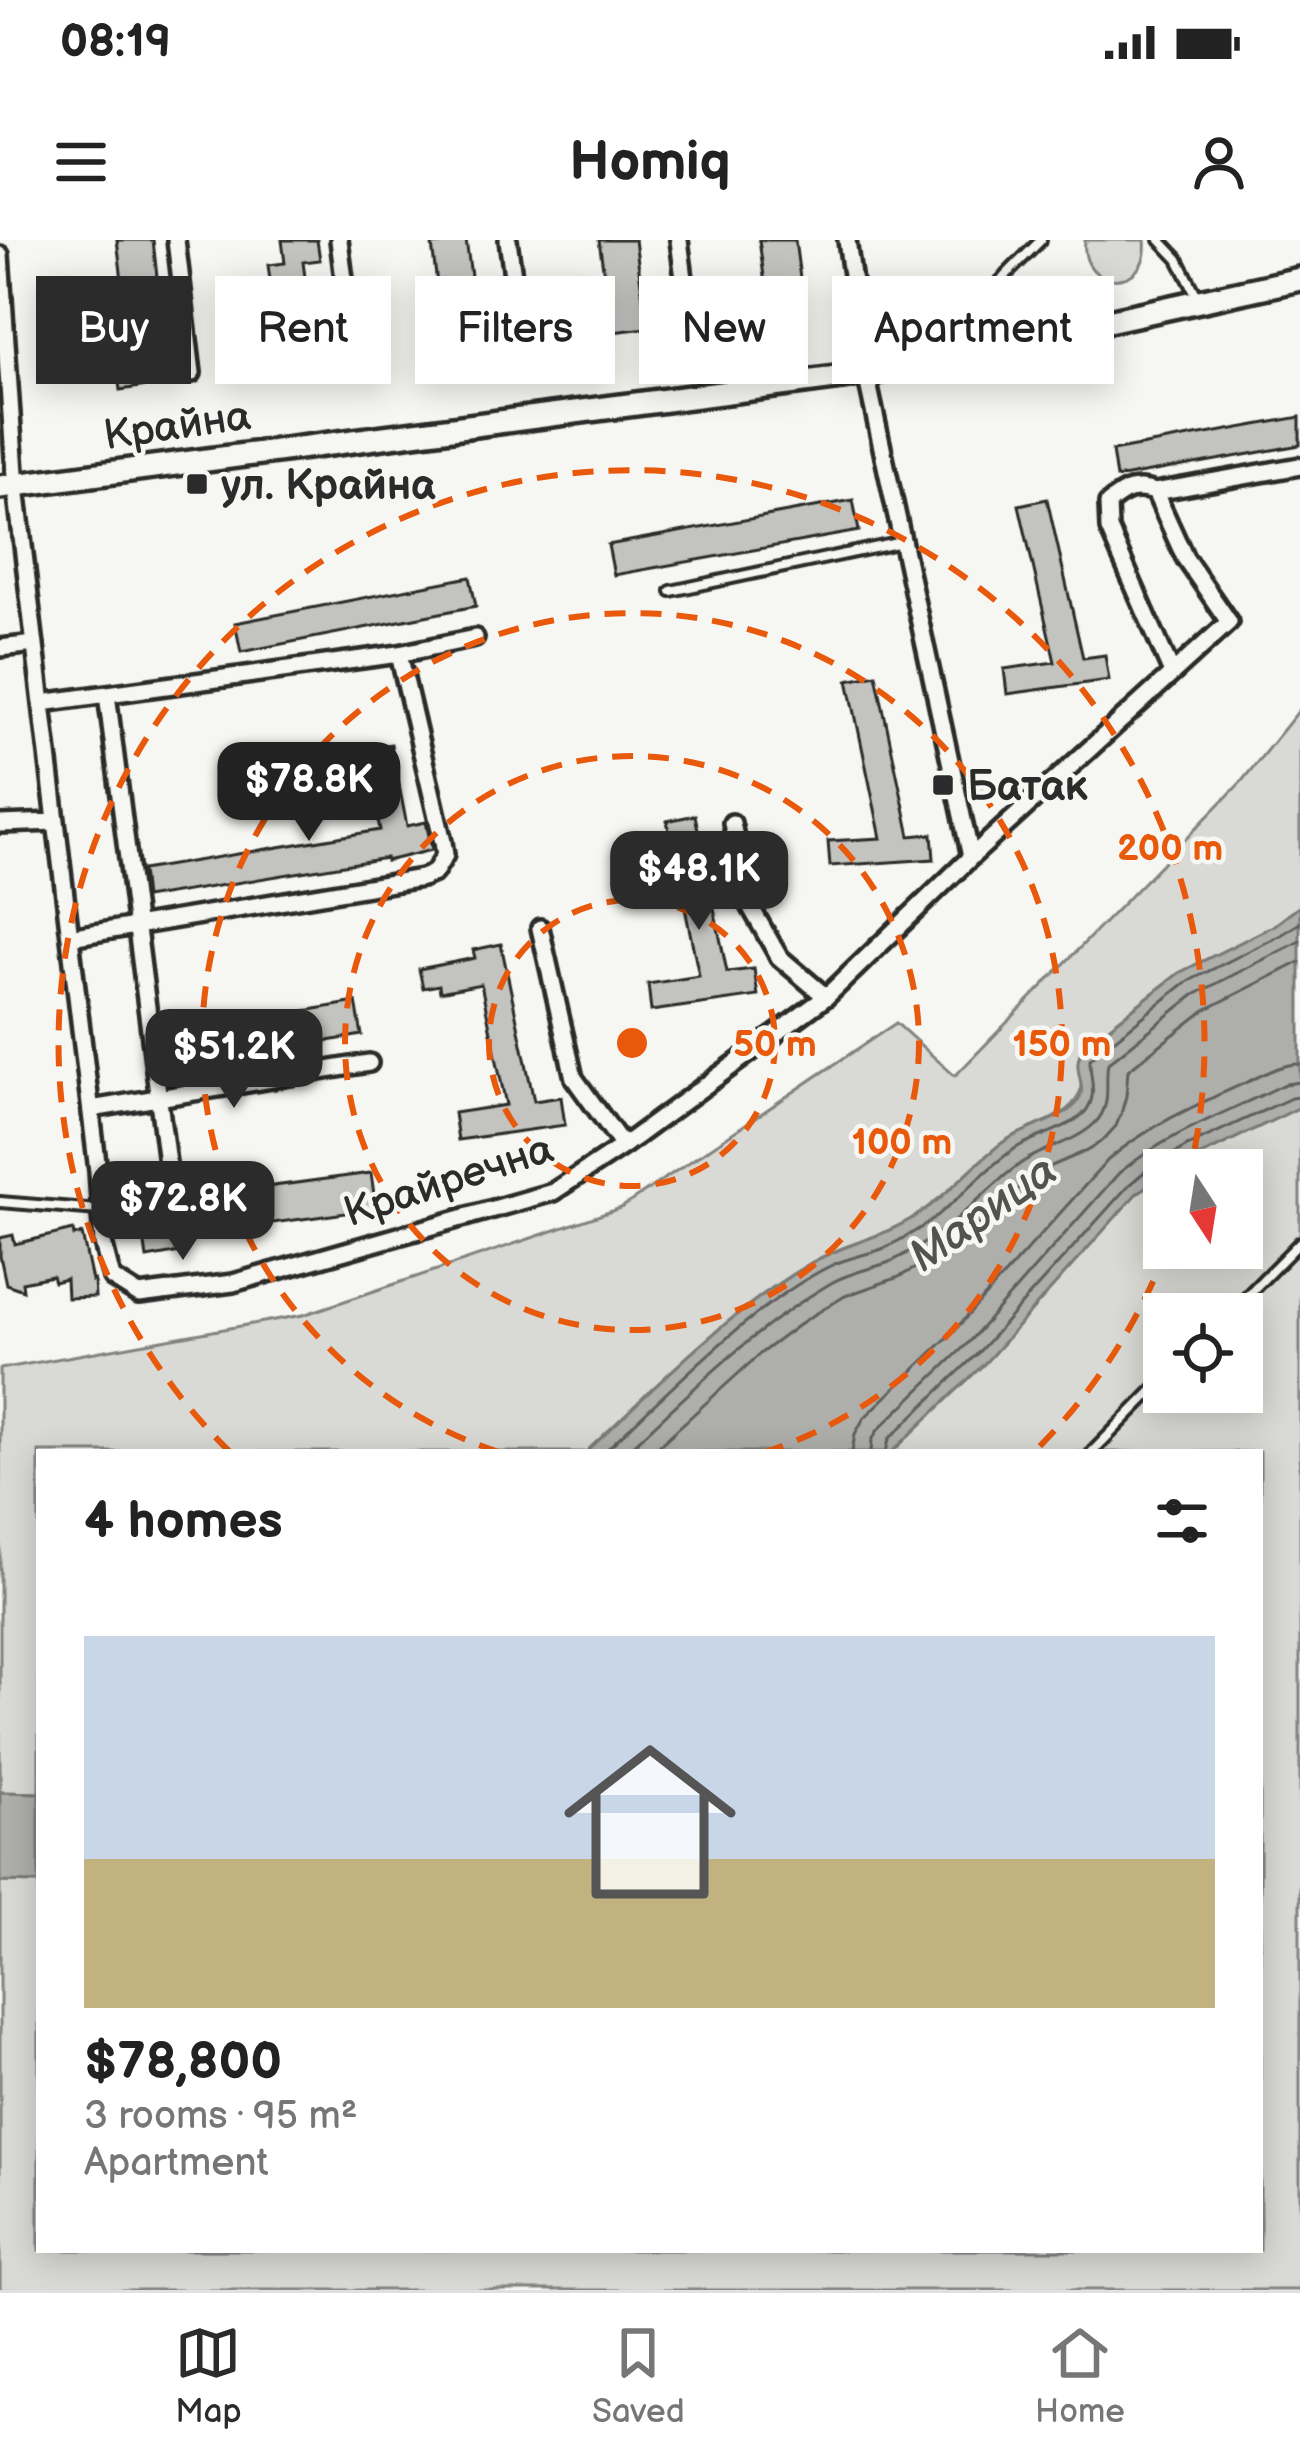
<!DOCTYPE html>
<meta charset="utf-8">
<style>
body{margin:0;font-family:"Balsamiq Sans",sans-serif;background:#f2f2f2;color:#222;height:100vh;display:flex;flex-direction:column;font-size:45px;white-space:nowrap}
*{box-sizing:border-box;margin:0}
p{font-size:39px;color:#767676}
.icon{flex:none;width:66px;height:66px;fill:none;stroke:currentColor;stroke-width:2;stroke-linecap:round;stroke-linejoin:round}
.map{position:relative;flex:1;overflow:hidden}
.panel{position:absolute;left:36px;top:1209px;width:1227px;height:804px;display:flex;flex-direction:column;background:#fff;border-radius:0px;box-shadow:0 6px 30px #0003}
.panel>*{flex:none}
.top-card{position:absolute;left:36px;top:36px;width:1230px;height:108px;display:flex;gap:24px}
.needle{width:78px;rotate:168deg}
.controls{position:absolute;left:1143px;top:909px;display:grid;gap:24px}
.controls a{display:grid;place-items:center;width:120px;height:120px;border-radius:0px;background:#fff;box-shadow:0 6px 30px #0003;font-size:60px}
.price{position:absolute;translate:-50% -102px;padding:0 27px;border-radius:24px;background:#2b2b2b;color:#fff;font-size:39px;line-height:78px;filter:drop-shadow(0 3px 6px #0008)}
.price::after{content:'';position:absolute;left:50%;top:72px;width:36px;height:27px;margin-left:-18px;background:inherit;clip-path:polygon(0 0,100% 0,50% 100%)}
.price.on{background:#222;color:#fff}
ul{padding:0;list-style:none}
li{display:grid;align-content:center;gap:24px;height:636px;padding:0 48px}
li span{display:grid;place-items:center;height:372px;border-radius:0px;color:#555}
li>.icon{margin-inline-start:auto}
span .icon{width:216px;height:216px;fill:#fffc;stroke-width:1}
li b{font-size:51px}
h2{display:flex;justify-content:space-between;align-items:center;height:144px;padding:0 48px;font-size:51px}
.pill{padding:0 42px;border-radius:0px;background:#fff;box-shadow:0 6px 30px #0003;font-size:42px;line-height:108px}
.pill.on{background:#2b2b2b;color:#fff}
.status{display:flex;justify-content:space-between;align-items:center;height:84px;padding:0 60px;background:#fff;direction:ltr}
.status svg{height:33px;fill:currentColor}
header{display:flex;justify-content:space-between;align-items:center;height:156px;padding:0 48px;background:#fff;font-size:54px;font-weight:700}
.dock{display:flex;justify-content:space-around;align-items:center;height:168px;border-top:3px solid #e0e0e0;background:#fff;font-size:33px;color:#767676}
.dock a{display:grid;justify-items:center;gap:6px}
.dock .on{color:#2b2b2b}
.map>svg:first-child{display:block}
</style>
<div class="status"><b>08:19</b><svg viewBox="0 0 49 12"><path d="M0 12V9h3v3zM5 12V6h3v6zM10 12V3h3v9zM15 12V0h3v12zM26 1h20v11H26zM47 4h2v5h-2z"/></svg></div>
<header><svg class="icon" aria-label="menu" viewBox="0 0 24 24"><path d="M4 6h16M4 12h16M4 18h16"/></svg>Homiq<svg class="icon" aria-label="person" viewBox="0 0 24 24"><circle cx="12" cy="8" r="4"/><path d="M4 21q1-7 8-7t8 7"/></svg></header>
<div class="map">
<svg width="1300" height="2050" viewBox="0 0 1300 2050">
<rect width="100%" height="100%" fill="#f6f6f2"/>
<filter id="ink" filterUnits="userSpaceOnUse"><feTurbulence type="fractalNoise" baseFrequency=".00833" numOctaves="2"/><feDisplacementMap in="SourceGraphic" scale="24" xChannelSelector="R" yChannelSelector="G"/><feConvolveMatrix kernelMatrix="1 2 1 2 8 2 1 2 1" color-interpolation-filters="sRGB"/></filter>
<g filter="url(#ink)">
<path fill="#d9d9d5" stroke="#828280" stroke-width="3" fill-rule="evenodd" d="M1085,0H1145C1151,53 1079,52 1085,0Z
M1300,469V666L1275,685L1179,733L1106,789L1081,840C1086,876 1027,885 1002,903C970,927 945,958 911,979C881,997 856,1001 826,1015C810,1022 794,1033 779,1043C709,1091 648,1154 586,1212H39V1553L0,1552V1129L303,1075L621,968L896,783L955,836L1242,541Z
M1300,867V2050H0V1642L39,1643V2010H1260V1212H892L985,1123L1136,954L1164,933V1008H1242V930H1170ZM1164,1074H1242V1152H1164Z"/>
<path fill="#aeaeab" stroke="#7a7a78" stroke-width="3" d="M1300,666V867L1170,930H1164V933L1136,954L985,1123L892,1212H586C648,1154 709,1091 780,1043C794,1033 811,1022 827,1015C856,1001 882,997 911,979C946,958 970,927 1002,903C1021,889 1062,879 1075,865C1093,845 1066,830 1085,806L1179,733L1275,685Z
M0,1552L39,1553V1643L0,1642Z"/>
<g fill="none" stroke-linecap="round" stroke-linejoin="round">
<path stroke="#5f5f5e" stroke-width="3" d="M604,1212C668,1152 752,1065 830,1026C846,1018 865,1015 882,1009C896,1003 909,995 922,987C956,965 980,932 1013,910C1033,896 1070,889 1085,872C1099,855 1089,837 1090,819L1185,743L1281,695L1300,683
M626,1212C690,1152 754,1088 831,1043C850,1032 872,1029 892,1021C905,1015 919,1006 932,998C966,976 991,943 1023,922C1046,907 1076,902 1095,883C1113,865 1104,843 1108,823L1194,755L1300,701
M652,1212L761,1113L804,1081L845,1056L899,1037L939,1015L986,980L1029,939L1047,928L1091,909L1105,898L1116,886L1121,874L1126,856L1128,830L1205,770L1300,722
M852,1212L855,1194L864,1178L953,1092L1108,920C1149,885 1198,864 1247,842C1265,834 1280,824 1300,824
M871,1212L872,1200L878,1190L966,1105L1119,933C1168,893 1228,872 1285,844L1300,842
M886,1212L889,1199L976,1115L1129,945L1149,928L1165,923L1172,915L1187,906L1291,858L1300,857"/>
</g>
<path fill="#c3c3c0" stroke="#2b2b2b" stroke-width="3" d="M117,0H153L157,37L140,39L154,145L120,150L105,42L122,40Z
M282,0H317L320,20L303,22L317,129L282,133L268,25L285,23Z
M448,0H466L481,108L446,113L432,5L449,3Z
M599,0H635L647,88L612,92Z
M759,0H795L804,69L769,73Z
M1300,177V205L1116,238L1112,211Z
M1047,259L1083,418L1105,415L1109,440L1007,454L1004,429L1055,422L1019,265Z
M853,260L859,291L614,335L608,305Z
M470,337L476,366L241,412L235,383Z
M876,434L910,596L932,594L934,619L830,626L828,601L881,598L848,440Z
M391,504L407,586L426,582L432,610L386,621V618L145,658L142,630L380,590L364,509Z
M695,575L727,732L754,729L758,756L651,771L648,744L699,736L667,581Z
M501,704L534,861L561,857L565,885L458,900L454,873L506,865L481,744L440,752L439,745L423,748L419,729L475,718L473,710Z
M356,762L362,795L177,828L171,794Z
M371,933L376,969L177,996L180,1012L147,1018L142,984L163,981L170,989L180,988L186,978L184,958Z
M73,990L74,996L82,994L92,1041L94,1040L95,1057L67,1058L66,1039L54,1042L52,1036L22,1042L23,1050L6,1044L0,1016V998L13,995L15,1004Z"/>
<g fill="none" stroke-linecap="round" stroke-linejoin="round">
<g stroke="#2b2b2b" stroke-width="16">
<path id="lane" d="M1160,0L1178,19L1197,56
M943,111L1006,35L1041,0
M671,351L902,302
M0,962L99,970
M1229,1074L1300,1002
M1092,1212L1164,1139"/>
</g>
<g stroke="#2b2b2b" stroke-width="24">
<path id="street" d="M176,0L192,133
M339,0L354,118
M508,0L520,86
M679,0L689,77
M847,0L866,134L971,617
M0,15L16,247L98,931L103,1003L112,1038L139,1055L233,1043L553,952L623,906L826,757L971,617L1229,382L1185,318L1155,252C1135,245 1124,250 1108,264L1109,289L1172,433
M1155,252L1300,226
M0,408L35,404
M107,454L174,978
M42,463L399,414L475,398
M732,583L749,664L779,717L826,757
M0,584L56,582
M540,688L574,838L623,906
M70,697L422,638L434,633L445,615L443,602L399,414
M91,869L369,823"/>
</g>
<g stroke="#2b2b2b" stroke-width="30">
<path id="secondary" d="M0,247L866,134L1300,39"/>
</g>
<use href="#lane" stroke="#f6f6f2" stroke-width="8"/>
<use href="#street" stroke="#f6f6f2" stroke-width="15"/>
<use href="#secondary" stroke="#f6f6f2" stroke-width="21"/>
</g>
</g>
<g fill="none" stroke="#e8590c" stroke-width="6" stroke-dasharray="21 15">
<circle cx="632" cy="803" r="143"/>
<circle cx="632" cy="803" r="287"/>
<path d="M499 1212A430 430 0 1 1 765 1212"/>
<path d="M1167 1008A573 573 0 0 1 1034 1212M230 1212A573 573 0 1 1 1191 927"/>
</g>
<g fill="#2b2b2b" stroke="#f6f6f2" stroke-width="4.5">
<rect x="185" y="232" width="24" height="24" rx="6"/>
<rect x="931" y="533" width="24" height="24" rx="6"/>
</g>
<g text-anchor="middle" stroke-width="9" stroke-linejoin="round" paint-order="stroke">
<g font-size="42" fill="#2b2b2b" stroke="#f6f6f2">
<text transform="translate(177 184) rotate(-8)" y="15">Крайна</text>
<text transform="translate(448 939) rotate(-18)" y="15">Крайречна</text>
</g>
<g font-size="42" font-weight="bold" fill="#2b2b2b" stroke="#f6f6f2" text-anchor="start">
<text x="221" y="259">ул. Крайна</text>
<text x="967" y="560">Батак</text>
</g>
<g font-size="45" font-style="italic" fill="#525251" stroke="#f6f6f2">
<text transform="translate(982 972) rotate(-35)" y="16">Марица</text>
</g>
</g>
<circle cx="632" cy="803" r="18" fill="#e8590c" stroke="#f6f6f2" stroke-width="6"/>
<g font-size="36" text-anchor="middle" font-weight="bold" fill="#e8590c" stroke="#f6f6f2" stroke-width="9" stroke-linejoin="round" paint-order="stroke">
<text x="1170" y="620">200 m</text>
<text x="775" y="816">50 m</text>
<text x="1062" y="816">150 m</text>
<text x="902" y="914">100 m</text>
</g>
</svg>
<div class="controls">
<a><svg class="needle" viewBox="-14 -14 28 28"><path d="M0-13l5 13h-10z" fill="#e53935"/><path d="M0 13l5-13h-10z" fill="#767676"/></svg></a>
<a><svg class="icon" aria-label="locate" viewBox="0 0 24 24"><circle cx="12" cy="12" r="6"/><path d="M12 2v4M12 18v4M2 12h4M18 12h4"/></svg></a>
</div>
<b class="price on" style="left:309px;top:604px">$78.8K</b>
<b class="price" style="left:699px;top:693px">$48.1K</b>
<b class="price" style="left:234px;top:871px">$51.2K</b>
<b class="price" style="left:183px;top:1023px">$72.8K</b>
<div class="top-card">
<a class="pill on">Buy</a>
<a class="pill">Rent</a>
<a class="pill">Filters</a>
<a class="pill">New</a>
<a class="pill">Apartment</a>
</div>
<section class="panel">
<h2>4 homes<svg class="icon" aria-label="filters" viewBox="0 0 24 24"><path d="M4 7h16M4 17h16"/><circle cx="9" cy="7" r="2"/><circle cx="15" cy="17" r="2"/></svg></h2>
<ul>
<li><span style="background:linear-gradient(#c9d6e8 60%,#c2b280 0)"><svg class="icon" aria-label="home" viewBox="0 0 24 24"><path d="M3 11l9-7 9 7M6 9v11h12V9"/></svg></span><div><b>$78,800</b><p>3 rooms · 95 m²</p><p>Apartment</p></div></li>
</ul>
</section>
</div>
<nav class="dock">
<a class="on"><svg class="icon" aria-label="map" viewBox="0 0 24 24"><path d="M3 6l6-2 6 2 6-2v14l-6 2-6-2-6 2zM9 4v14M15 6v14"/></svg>Map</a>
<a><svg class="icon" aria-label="saved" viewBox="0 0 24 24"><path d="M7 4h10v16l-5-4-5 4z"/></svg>Saved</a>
<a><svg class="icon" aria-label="home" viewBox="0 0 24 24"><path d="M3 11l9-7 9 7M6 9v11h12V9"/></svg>Home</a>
</nav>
